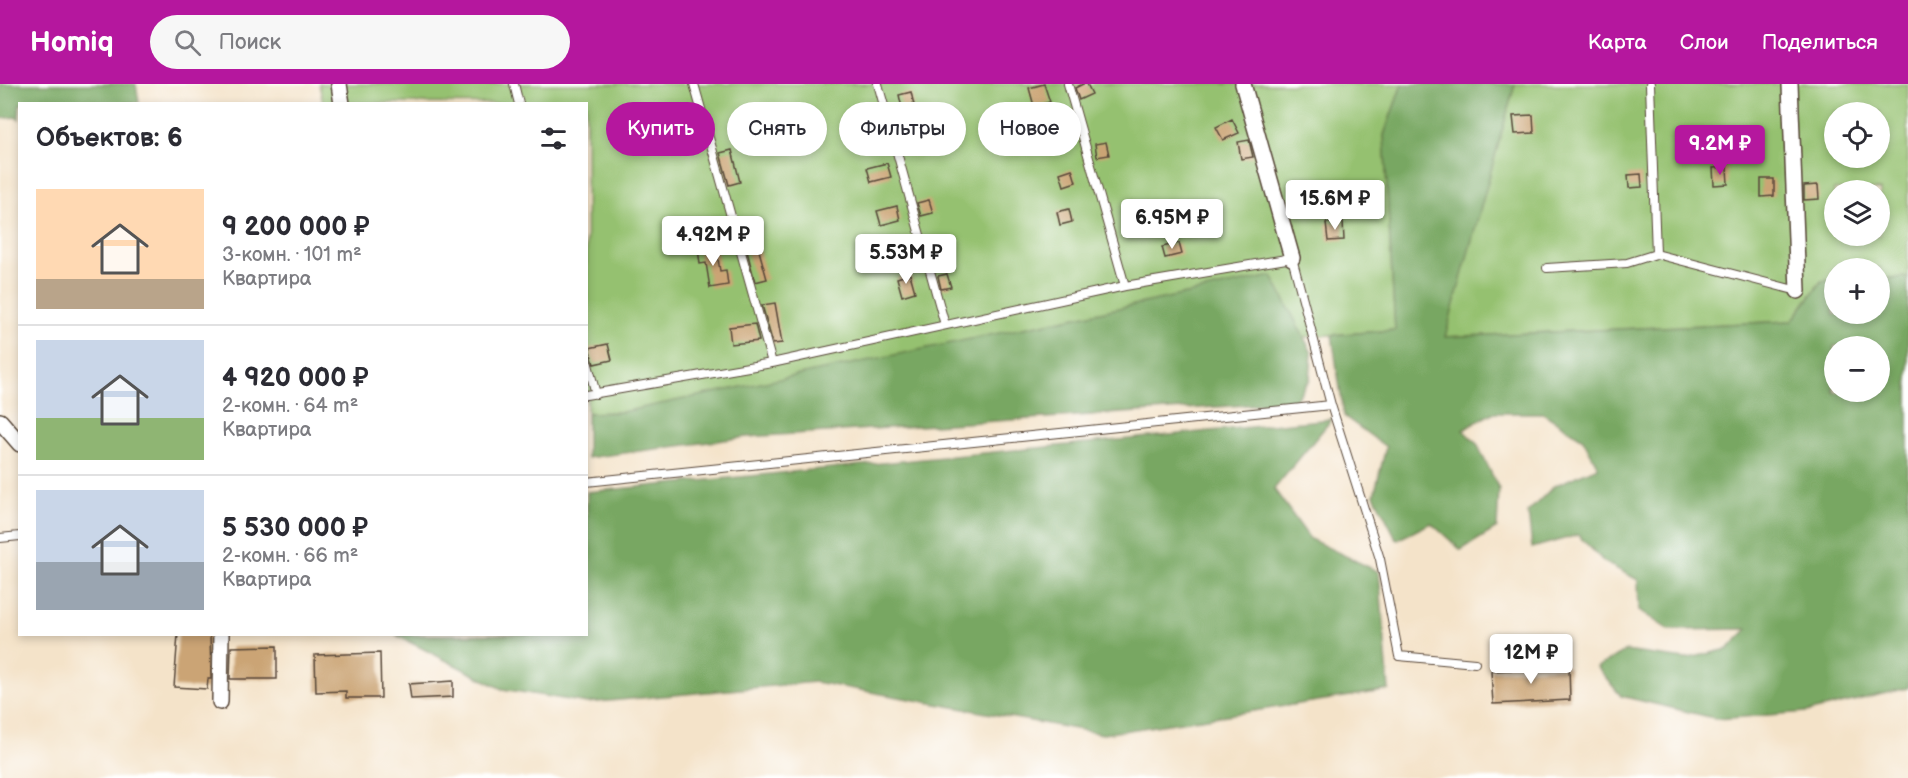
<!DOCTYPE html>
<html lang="ru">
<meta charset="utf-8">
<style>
body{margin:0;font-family:"Balsamiq Sans",sans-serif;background:#f7f7f7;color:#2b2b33;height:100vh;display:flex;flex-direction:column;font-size:22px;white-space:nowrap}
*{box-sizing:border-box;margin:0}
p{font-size:20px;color:#7c7c81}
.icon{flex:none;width:33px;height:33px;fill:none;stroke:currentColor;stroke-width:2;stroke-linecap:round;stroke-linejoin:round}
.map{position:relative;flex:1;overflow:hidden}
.drawer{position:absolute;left:18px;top:18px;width:570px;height:534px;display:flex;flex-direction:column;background:#fff;border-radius:0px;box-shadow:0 3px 9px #0003}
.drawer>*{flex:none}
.guide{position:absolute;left:606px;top:18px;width:570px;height:54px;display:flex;gap:12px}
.controls{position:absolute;left:1824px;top:18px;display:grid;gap:12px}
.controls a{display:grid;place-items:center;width:66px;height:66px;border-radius:50%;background:#fff;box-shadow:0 3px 9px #0003;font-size:30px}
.price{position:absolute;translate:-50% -51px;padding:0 14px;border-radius:6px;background:#fff;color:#222;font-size:20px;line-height:39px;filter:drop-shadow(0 2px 3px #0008)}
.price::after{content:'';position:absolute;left:50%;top:36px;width:18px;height:14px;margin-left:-9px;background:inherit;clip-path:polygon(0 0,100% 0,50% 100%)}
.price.current{background:#b5179e;color:#fff}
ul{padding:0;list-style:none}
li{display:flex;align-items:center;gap:18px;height:150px;padding:0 18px}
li+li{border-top:2px solid #e1e1e2}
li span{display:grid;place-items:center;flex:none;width:168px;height:120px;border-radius:0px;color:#555}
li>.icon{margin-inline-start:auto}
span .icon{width:72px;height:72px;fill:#fffc;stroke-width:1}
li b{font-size:26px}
h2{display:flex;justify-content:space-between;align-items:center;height:72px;padding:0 18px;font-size:26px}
.pill{padding:0 21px;border-radius:27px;background:#fff;box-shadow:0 3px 9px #0003;font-size:21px;line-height:54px}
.pill.current{background:#b5179e;color:#fff}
header{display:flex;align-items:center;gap:36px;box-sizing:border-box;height:84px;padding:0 30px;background:#b5179e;color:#fff}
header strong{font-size:28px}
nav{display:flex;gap:33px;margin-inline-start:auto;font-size:21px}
.search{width:420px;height:54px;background:#f7f7f7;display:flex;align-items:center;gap:15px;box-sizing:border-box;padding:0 21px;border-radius:33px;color:#7c7c81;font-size:22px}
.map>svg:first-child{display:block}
</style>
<header>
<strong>Homiq</strong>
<div class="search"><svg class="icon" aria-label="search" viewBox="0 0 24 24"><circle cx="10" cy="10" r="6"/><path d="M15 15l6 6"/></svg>Поиск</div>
<nav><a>Карта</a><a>Слои</a><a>Поделиться</a></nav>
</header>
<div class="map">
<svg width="1908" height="694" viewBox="0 0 1908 694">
<rect width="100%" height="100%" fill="#fff"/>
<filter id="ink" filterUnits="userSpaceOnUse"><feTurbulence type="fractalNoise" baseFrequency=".0167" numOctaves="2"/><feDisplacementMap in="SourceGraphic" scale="12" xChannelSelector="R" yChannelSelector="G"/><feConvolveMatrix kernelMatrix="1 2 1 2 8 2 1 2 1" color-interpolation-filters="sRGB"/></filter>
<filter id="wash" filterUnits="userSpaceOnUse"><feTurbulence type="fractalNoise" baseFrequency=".008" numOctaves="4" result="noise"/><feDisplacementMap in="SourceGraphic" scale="24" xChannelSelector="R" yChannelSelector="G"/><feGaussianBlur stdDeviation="1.35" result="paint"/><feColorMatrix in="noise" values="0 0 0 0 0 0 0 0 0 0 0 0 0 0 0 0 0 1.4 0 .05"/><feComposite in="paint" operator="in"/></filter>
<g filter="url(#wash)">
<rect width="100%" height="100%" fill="#f4e3c9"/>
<path fill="#95c16f" stroke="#687646" stroke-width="1.5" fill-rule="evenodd" d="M319,0H1402L1384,51L1395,246L1291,254L622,328L587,329L586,20L323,19Z
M1515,0H1908V193L1880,195V184H1834V196L1821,197L1792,237L1444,253ZM1834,28H1880V74H1834ZM1834,106H1880V152H1834Z"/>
<path fill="#78a762" stroke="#5a6840" stroke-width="1.5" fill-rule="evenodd" d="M0,0H136L139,19L20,20L19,35L15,33L0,35Z
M1402,0H1515L1445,253L1792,237L1822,197L1834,196V230H1880V195L1908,193V604L1807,628L1718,635L1621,612L1597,583L1625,567L1685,575L1728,565L1748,545L1669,546L1639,526L1638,496L1604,478L1578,451L1532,464L1528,428L1554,402L1598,383L1583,355L1543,329H1492L1463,346L1477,360L1499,405L1497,444L1461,466L1431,439L1397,456L1374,411L1386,363L1344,332L1332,251L1395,246L1384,51ZM1834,262H1880V308H1834Z
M1272,192L1312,269L1310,295L1294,318L747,353L587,374V329L622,328Z
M1332,335L1274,405L1310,455L1379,488L1389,606L1103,650L815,598L587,619L502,605L396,551L586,550L587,408Z"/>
<g id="blocks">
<path fill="#cba475" d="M1044,0L1050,18L1034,22L1029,4Z
M1083,0H1087L1092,10L1079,16L1075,4Z
M911,8L914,21L902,24L899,11Z
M687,22L692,39L680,42L675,26Z
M1533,31L1534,49L1515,50L1513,32Z
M1232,35L1239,49L1223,56L1216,43Z
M1249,56L1253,73L1241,75L1238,58Z
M1106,58L1109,71L1097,73L1095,60Z
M732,66L740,98L729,101L720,69Z
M887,79L891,93L871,98L867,84Z
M1727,83L1728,100L1714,101L1713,84Z
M1072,85L1076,98L1064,102L1060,89Z
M1641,90L1642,103L1629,104L1628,91Z
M1761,95H1774V112L1761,113Z
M1818,101L1819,115L1804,116V102Z
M929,116L933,129L921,132L917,119Z
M897,122L900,136L881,141L877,127Z
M1069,125L1072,138L1060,141L1057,128Z
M1343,138L1344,156L1328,157L1326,139Z
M756,156L767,195L755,198L745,159Z
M1179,159L1182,170L1165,174L1162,163Z
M716,162L720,187L726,186L728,201L710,204L706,179L700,180L698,165Z
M910,190L915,208L902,212L897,194Z
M947,190L951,203L941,205L938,192Z
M775,219L782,259L773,260L762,221Z
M755,240L759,257L731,260L729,243Z
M608,260L612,276L594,280L589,264Z
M178,550H210L211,595H208L207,605L174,603Z
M277,562V595H230L231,563Z
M380,569L381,614H346V607L316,608L315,571Z
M1569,583L1570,616L1493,620L1491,587Z
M453,597V613L411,615L409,600Z"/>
</g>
</g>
<g filter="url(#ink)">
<use href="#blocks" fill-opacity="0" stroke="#574638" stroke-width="1.5"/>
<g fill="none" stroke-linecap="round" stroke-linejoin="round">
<g stroke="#574638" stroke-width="10">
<path id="lane" d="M514,0L519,20
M694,0L772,279
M878,0L945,241
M1068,0L1125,202
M1650,0L1656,170
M1547,184L1627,179L1656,170L1798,207
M586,273L596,310
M586,311L772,279L1125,202L1292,174L1331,321L1380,475L1399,572L1475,579
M586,398L1331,321
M0,454L20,452"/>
</g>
<g stroke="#574638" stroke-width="18">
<path id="street" d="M339,0L342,20
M1243,0L1292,174
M1790,0L1798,207
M0,337L20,360
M220,618L221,550"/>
</g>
<use href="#lane" stroke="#fff" stroke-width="8"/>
<use href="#street" stroke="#fff" stroke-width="15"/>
</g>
</g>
</svg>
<div class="controls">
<a><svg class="icon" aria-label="locate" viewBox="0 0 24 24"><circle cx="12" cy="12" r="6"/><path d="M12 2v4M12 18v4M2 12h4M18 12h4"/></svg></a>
<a><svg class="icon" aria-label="layers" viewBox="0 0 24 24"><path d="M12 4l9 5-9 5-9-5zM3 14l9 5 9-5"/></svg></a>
<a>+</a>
<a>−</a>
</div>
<b class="price current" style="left:1720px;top:92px">9.2M ₽</b>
<b class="price" style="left:1335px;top:147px">15.6M ₽</b>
<b class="price" style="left:1172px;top:166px">6.95M ₽</b>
<b class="price" style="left:713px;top:183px">4.92M ₽</b>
<b class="price" style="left:906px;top:201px">5.53M ₽</b>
<b class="price" style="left:1531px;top:601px">12M ₽</b>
<div class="guide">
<a class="pill current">Купить</a>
<a class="pill">Снять</a>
<a class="pill">Фильтры</a>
<a class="pill">Новое</a>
</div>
<section class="drawer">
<h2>Объектов: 6<svg class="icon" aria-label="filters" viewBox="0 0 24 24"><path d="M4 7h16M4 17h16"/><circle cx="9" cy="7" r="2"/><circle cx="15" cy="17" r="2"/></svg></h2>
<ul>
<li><span style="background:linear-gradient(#ffd9b3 75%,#b9a48a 0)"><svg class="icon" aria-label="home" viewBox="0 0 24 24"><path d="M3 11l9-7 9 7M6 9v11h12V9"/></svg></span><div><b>9 200 000 ₽</b><p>3-комн. · 101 m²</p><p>Квартира</p></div></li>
<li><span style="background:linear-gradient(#c9d6e8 65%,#8fb573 0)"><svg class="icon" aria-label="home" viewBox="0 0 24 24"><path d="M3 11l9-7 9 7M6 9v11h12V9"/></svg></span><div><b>4 920 000 ₽</b><p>2-комн. · 64 m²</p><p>Квартира</p></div></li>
<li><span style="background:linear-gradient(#c9d6e8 60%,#9aa5b1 0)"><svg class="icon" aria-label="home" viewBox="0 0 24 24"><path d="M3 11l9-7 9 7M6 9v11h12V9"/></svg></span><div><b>5 530 000 ₽</b><p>2-комн. · 66 m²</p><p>Квартира</p></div></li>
</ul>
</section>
</div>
